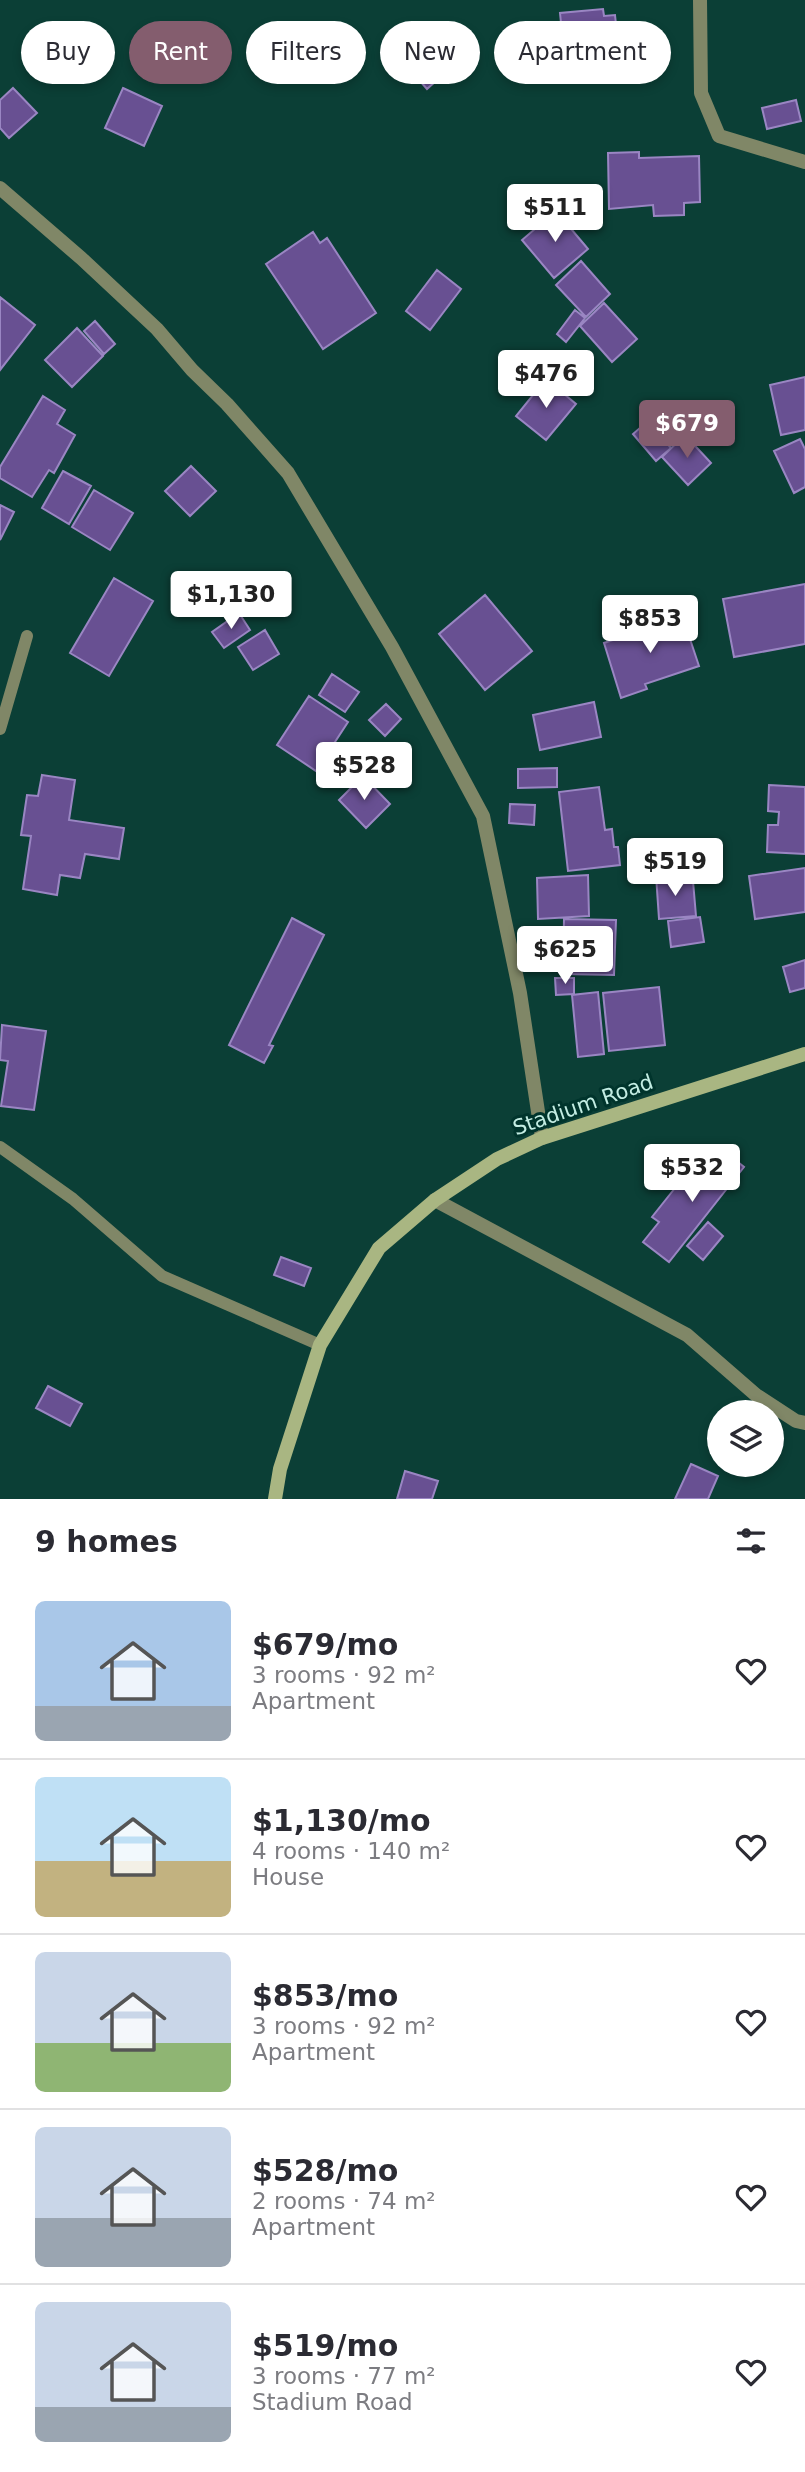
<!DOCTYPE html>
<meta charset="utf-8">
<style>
body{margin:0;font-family:"DejaVu Sans",sans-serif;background:#f7f7f7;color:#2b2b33;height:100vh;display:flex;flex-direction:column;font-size:26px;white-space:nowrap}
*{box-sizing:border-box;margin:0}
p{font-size:23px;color:#7c7c81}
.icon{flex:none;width:38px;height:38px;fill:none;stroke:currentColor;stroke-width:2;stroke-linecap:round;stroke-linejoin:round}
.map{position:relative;height:1499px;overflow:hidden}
.panel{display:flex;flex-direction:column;background:#fff;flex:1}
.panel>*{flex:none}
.guide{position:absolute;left:21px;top:21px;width:763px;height:63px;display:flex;gap:14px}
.fabs{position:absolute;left:707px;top:1400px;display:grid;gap:14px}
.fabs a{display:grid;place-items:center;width:77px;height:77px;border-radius:50%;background:#fff;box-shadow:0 4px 10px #0003;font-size:35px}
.price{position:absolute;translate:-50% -60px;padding:0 16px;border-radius:7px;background:#fff;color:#222;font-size:23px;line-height:46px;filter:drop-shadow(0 2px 4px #0008)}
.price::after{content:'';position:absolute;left:50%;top:42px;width:21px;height:16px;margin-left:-10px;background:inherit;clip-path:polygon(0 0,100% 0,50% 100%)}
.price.selected{background:#845d6e;color:#fff}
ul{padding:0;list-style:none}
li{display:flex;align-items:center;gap:21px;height:175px;padding:0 35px}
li+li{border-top:2px solid #e1e1e2}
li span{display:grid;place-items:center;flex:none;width:196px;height:140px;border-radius:10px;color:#555}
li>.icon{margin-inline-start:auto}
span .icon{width:84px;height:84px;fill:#fffc;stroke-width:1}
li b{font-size:30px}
h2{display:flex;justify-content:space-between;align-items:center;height:84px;padding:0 35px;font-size:30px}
.chip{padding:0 24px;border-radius:32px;background:#fff;box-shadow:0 4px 10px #0003;font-size:24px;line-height:63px}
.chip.selected{background:#845d6e;color:#fff}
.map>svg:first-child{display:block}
</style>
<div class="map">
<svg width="805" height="1499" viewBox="0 0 805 1499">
<rect width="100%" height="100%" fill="#0b3f36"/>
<path fill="#685092" stroke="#9a86c3" stroke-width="2" d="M603,9L604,16L615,15L617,34L604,35L607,69L566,73L560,13Z
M462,29L476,45L427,89L413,73Z
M13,88L37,113L9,138L0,128V100Z
M123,88L162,106L144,146L105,128Z
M796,100L801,121L767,129L762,108Z
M639,152V158L699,156L700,202L684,203V215L654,216L653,205L609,209L608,153Z
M556,211L588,249L554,278L522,240Z
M313,232L320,243L327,238L376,313L323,349L266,264Z
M581,261L610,294L586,317L556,285Z
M437,270L461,289L430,330L406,311Z
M0,297L35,325L0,370Z
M604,303L637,339L612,362L580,326Z
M575,310L585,318L566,342L557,334Z
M95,321L115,344L104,354L84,331Z
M77,328L103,356L72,387L45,360Z
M805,377V430L781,435L770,385Z
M546,379L576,404L546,440L516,416Z
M43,396L65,410L57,424L75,435L54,473L49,470L32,497L0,478V467Z
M648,421L671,448L656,461L633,434Z
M685,435L711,463L688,485L662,457Z
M800,439L805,449V487L794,493L774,451Z
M191,466L216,491L190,516L165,491Z
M63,471L91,486L69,524L42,508Z
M94,490L133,513L110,550L72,527Z
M0,505L14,512L0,540Z
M114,578L153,601L109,676L70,653Z
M805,584V644L734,657L723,599Z
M485,595L532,651L485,690L439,634Z
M239,613L250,630L224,648L212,632Z
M683,618L699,666L645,684L647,689L621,698L604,643L619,638L617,633L640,626L641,629L655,624L656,627Z
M265,630L279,654L253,670L238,647Z
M332,674L359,692L345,712L319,695Z
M309,696L348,722L316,771L277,745Z
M594,702L601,737L540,750L533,715Z
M386,704L401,719L385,736L369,720Z
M557,768V787L518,788V769Z
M42,775L75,780L69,820L124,828L119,859L85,854L80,878L60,875L57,895L23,889L31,836L21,835L27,795L38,796Z
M363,776L390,804L366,828L339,800Z
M769,785L805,787V854L767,852L768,825H778L779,812L768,811Z
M599,787L605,830L612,829L614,847H618L620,865L568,871L559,792Z
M510,804L535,805L534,825L509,823Z
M805,868V912L755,919L749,876Z
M675,874L676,882L693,881L696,916L659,919L656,875Z
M588,875L589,916L538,919L537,878Z
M700,917L704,942L671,947L668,921Z
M292,918L324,935L269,1045L273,1046L264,1063L229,1045Z
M564,919L616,920L614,975L563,974Z
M805,960V988L790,992L783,967Z
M555,978H574V994L556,995Z
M659,987L665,1045L609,1051L603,993Z
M598,992L604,1054L578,1057L572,995Z
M2,1025L46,1031L34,1110L1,1106L8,1061L0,1060Z
M718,1146L744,1167L669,1262L643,1242L659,1222L652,1217L683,1178L689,1182Z
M708,1222L723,1236L703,1260L687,1246Z
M281,1257L311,1268L304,1286L274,1275Z
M48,1386L82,1404L70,1426L36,1408Z
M691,1464L718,1476L708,1499H675Z
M405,1471L438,1481L432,1499H397Z"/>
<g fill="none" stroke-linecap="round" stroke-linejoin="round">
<path stroke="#808767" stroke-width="12" d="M0,729L27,636
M0,1147L73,1199L162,1276L320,1345"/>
<path stroke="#808767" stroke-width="14" d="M700,0L701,93L719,136L805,162
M0,188L81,258L157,329L192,370L227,404L288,473L392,647L483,816L520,993L542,1138
M435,1200L687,1335L756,1395L796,1421L805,1423"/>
<path stroke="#a9b682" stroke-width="14" d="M275,1499L280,1469L320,1345L379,1248L435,1200L497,1159L542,1138L805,1054"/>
</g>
<g text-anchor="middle" stroke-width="6" stroke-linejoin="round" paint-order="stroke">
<g font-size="21" fill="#c3ede3" stroke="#00342c">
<text transform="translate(583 1105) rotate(-19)" y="7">Stadium Road</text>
</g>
</g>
</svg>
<div class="fabs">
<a><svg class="icon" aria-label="layers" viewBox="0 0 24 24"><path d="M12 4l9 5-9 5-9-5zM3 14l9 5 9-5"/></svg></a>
</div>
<b class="price" style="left:555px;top:244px">$511</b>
<b class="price" style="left:546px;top:410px">$476</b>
<b class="price selected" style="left:687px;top:460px">$679</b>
<b class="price" style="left:231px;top:631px">$1,130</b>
<b class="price" style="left:650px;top:655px">$853</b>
<b class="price" style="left:364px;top:802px">$528</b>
<b class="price" style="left:675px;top:898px">$519</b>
<b class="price" style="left:565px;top:986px">$625</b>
<b class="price" style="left:692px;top:1204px">$532</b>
<div class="guide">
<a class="chip">Buy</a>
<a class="chip selected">Rent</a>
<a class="chip">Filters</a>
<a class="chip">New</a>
<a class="chip">Apartment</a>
</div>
</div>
<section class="panel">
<h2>9 homes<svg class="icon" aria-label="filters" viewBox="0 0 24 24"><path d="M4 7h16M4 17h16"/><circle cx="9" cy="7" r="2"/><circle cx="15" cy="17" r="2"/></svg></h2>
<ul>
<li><span style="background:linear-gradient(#a9c7e8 75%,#9aa5b1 0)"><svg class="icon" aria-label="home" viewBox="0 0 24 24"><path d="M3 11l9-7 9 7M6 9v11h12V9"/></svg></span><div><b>$679/mo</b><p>3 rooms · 92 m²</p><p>Apartment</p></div><svg class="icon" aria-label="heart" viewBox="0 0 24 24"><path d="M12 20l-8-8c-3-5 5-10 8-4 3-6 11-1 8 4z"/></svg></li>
<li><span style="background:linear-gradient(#bfe0f5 60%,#c2b280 0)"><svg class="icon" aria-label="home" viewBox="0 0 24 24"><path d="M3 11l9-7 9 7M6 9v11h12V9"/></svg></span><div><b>$1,130/mo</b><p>4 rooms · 140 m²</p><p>House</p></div><svg class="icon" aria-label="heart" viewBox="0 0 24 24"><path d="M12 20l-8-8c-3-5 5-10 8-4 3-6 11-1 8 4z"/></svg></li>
<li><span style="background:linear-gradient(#c9d6e8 65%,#8fb573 0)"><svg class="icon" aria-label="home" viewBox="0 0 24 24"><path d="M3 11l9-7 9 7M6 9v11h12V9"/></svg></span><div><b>$853/mo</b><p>3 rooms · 92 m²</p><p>Apartment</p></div><svg class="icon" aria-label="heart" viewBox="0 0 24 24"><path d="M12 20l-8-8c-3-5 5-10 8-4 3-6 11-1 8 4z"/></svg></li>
<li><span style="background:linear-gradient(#c9d6e8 65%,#9aa5b1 0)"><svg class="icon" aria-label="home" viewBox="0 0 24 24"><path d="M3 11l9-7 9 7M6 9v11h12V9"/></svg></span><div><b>$528/mo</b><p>2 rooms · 74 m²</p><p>Apartment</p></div><svg class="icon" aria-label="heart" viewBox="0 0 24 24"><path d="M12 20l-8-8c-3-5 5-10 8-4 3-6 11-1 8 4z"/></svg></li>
<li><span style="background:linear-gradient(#c9d6e8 75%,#9aa5b1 0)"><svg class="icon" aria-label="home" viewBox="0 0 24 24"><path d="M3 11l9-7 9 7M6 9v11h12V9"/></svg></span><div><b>$519/mo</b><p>3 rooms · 77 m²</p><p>Stadium Road</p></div><svg class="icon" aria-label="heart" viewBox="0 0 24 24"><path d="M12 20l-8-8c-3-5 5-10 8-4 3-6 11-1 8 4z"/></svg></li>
</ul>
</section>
